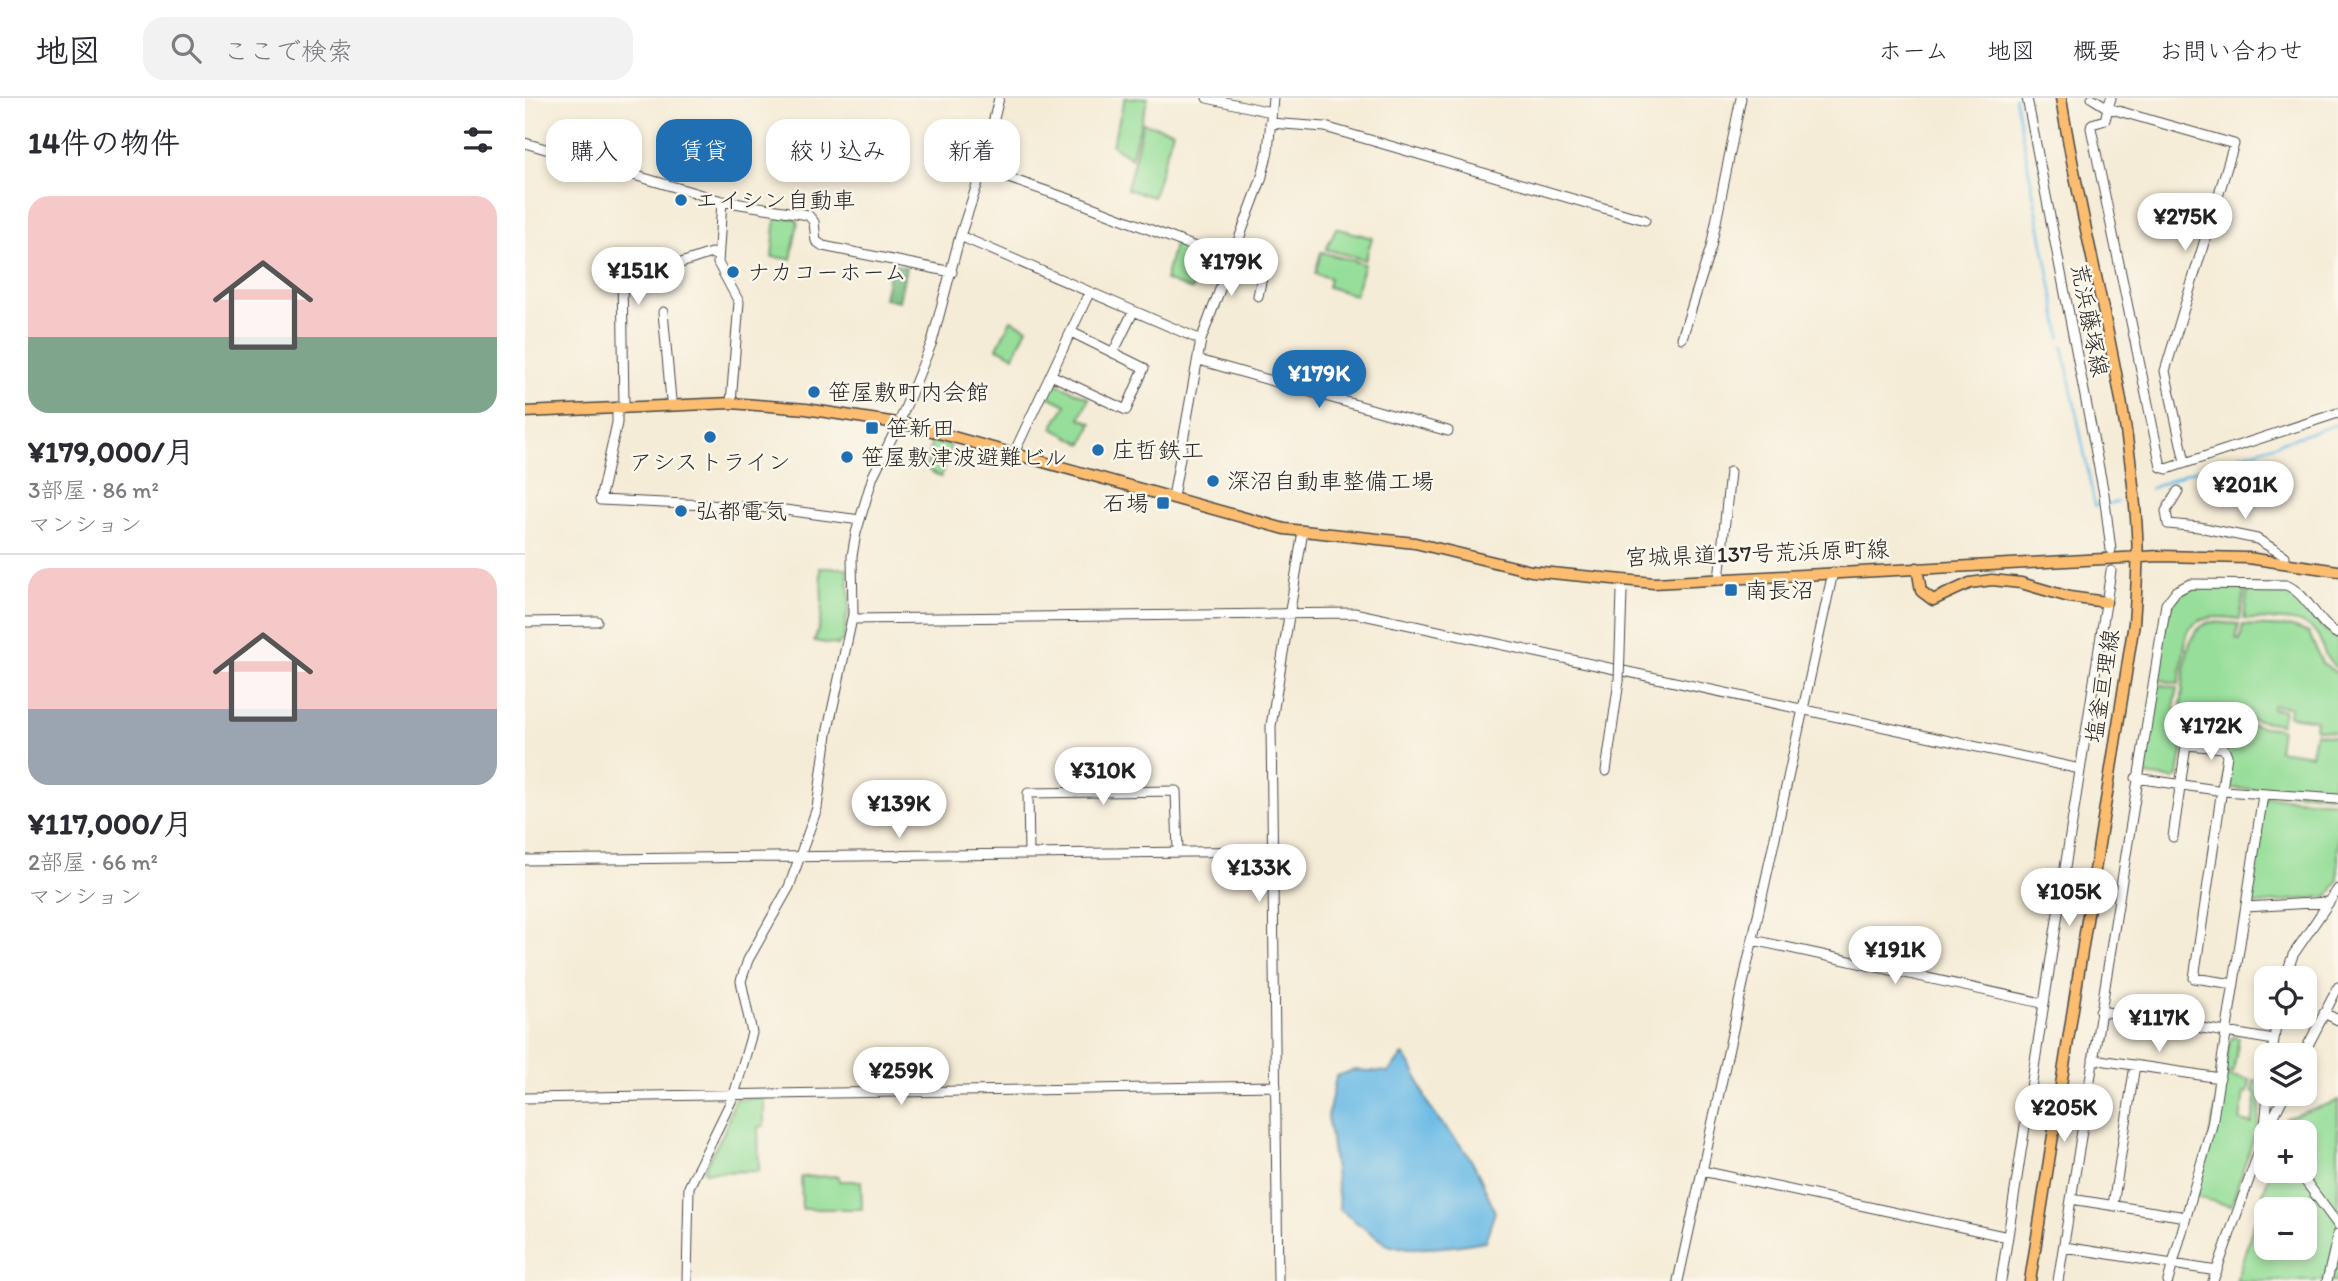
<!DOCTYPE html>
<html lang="ja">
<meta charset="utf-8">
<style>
body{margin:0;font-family:Itim,"Klee One",sans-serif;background:#f2f2f3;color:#2b2b33;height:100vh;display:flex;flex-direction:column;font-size:26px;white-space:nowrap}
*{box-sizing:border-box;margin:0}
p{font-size:23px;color:#7c7c81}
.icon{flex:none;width:38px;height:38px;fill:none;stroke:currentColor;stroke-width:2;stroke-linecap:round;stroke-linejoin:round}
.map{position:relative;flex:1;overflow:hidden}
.sheet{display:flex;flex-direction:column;background:#fff;width:525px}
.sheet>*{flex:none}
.top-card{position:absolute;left:21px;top:21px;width:665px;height:63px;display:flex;gap:14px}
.tools{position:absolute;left:1729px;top:868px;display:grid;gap:14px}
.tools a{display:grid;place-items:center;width:63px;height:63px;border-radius:14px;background:#fff;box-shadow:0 4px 10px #0003;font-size:35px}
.price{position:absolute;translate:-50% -60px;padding:0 16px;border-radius:24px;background:#fff;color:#222;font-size:23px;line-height:46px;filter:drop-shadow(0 2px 4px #0008)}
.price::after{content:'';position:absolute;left:50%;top:42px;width:21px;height:16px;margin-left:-10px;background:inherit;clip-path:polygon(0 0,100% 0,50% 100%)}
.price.current{background:#1f6fb2;color:#fff}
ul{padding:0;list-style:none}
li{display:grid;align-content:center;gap:14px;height:371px;padding:0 28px}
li+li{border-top:2px solid #e1e1e2}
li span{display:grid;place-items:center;height:217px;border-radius:21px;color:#555}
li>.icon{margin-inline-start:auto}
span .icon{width:126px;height:126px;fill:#fffc;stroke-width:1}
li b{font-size:30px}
h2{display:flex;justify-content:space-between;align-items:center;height:84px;padding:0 28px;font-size:30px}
.tag{padding:0 24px;border-radius:21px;background:#fff;box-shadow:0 4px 10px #0003;font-size:24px;line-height:63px}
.tag.current{background:#1f6fb2;color:#fff}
header{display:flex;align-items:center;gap:42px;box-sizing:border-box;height:98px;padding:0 35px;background:#fff;border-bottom:2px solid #e1e1e2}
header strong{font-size:33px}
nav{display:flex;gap:38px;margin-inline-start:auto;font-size:24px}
.search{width:490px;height:63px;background:#f2f2f3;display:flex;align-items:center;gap:18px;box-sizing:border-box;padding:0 24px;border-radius:21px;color:#7c7c81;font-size:26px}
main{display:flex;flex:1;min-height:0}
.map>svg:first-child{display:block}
</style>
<header>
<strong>地図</strong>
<div class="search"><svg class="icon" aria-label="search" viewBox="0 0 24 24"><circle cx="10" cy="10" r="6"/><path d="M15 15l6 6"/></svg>ここで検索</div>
<nav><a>ホーム</a><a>地図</a><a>概要</a><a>お問い合わせ</a></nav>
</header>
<main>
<section class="sheet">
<h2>14件の物件<svg class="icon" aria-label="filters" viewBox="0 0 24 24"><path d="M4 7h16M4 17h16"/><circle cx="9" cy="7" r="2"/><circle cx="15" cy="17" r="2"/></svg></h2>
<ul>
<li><span style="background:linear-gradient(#f6c9c9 65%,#7fa58c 0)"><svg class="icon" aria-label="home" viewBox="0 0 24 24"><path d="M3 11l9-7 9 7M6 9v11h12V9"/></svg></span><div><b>¥179,000/月</b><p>3部屋 · 86 m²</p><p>マンション</p></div></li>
<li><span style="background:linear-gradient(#f6c9c9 65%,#9aa5b1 0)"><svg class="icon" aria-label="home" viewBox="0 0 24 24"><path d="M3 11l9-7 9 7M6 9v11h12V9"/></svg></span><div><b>¥117,000/月</b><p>2部屋 · 66 m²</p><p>マンション</p></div></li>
</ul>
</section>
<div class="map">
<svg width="1813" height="1183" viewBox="0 0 1813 1183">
<rect width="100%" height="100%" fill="#fbf7ec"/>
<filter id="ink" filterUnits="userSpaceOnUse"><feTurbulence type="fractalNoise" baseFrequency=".0143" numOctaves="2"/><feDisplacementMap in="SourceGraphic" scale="14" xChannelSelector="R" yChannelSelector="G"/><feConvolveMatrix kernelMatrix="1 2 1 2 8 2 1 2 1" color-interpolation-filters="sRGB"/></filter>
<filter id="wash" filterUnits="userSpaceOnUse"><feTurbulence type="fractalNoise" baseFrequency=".00686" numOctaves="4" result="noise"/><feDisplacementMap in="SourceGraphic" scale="28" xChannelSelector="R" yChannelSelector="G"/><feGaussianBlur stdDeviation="1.57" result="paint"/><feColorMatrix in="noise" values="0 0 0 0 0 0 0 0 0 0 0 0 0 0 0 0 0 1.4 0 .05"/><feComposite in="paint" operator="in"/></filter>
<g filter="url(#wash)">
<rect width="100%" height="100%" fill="#f5ecd7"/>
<path fill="#96de99" stroke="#608462" stroke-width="2" fill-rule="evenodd" d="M600,0H623L606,60L587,47Z
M618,25L648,33L628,99L602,91Z
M251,117L271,121L273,124L266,161L247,159Z
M811,130L847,140L840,162L801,151Z
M650,143L679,154L667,192L640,182Z
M796,154L839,166L830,197L803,189L805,180L790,176Z
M486,222L502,230L489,258L472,250Z
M529,284L564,300L555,320L567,325L558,346L527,330L541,307L521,297Z
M407,343L426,348L416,379L401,371Z
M295,470H322L325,500L318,544H314L313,547L289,543C300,519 297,495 295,470Z
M1723,489C1734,489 1746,487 1756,490C1783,496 1788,530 1813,540V570C1799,563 1799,550 1793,538C1782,517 1739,522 1719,521Z
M1720,490L1715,521C1695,519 1675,515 1662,534L1654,586L1632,581C1636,557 1637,500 1664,492C1680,487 1703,490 1720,490Z
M1685,524L1714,526L1711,541L1715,542L1718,527L1768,529L1784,535L1797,565L1813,576V634L1790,631L1791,622L1764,618L1765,609L1747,607V611L1759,612L1756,626L1659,611L1656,608C1660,582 1656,533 1685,524Z
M1632,586L1653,590L1649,609L1653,615L1698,623L1696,649L1659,643L1653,678L1649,681L1620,677L1618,672Z
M1702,624L1756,631L1753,652L1786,657L1790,635L1813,639V679H1809L1808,697L1704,690L1700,686Z
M1742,699L1813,704V783L1803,798L1726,807L1722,803L1739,703Z
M1708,939L1714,940L1708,975H1699L1704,944Z
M1706,978L1725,982L1723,995L1719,994L1715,1023L1727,1026L1732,996L1728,995L1729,982L1734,983L1738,979L1733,1027L1706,1108L1671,1099L1698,979Z
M239,1000V1028L233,1029L234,1073L180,1074L179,1071L199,1034L210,1001Z
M1813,1003V1183H1711L1745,1073H1780V1034H1756L1761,1020ZM1741,1111H1780V1150H1741Z
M314,1078V1083H336L337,1111H277L276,1079Z"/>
<path fill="#78bd81" stroke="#527456" stroke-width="2" d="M366,166L381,169L374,203L359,200Z"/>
<path fill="#6bbae5" stroke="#4b7288" stroke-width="2" d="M878,957C891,969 896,993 905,1009C916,1028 934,1042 945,1060C955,1077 963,1096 970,1114L960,1143C929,1149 893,1154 862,1147L815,1112L803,1018L811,978L829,972L863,974Z"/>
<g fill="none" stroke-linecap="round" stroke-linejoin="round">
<path stroke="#6bbae5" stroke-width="2.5" d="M1490,0L1536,239
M1538,249L1570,408L1593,404
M1625,391L1662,375L1813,326"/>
</g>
</g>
<g filter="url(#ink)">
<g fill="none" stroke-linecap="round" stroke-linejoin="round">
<g stroke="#494845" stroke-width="11">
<path id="minor" d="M682,0L746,14
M1502,0L1579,396L1586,452
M1567,0L1583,10L1580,22L1567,26L1566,30L1636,369L1642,371L1813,315
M1586,0L1583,10L1709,46L1640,273L1660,364
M745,25L800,29L1120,122
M0,45L197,103L283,117L289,124L291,143L298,148L427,174
M457,71L556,105L704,162L739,170L733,198
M197,103L193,165L214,204L206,305
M435,138L676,242
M138,214L146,302
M1157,240L1186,149L1216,0
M588,255L608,214
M674,262L923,333
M526,277L601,312L619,270L546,234
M99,308L97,176L138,171L186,155L193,158
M92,309V325L75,402L245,410L335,422
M489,355L564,195
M1653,393L1641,413L1643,426L1674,429L1732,441L1760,458L1759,465
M648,399L676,242L736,82L743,53L748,0
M1194,482L1205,374
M327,521L829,515L1555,671
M0,524L72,523
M1081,673L1094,583
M1611,680L1698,693L1813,701
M1648,739L1661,647L1698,650L1702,657L1669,880L1709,886
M504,756L503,695L651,693L653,754
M0,762L748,753
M1721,809L1804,804
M1228,842L1517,905
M1760,880L1768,857L1813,791
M1575,913L1749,942
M1799,915L1813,922
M1747,957L1752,919
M1778,957L1813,889
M1568,961L1695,980
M0,1000L751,988
M1742,1032L1760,996
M1177,1073L1483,1139
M1773,1073L1813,1127
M1546,1101L1661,1119
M1588,1107L1610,967
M1539,1149L1692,1173
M162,1183L164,1089L209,997L227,935L216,883L223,862L264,789L292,710L302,636L328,516L327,458L331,435L348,378L374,325L407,244L435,138L456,75L474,0
M753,1183L746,628L778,433
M1153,1183L1308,474
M1476,1183L1586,473
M1533,1183L1641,506L1651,493L1665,486L1761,487C1783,496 1791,525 1813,536
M1643,1183L1687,1027L1738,697
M1688,1183L1739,1039L1743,996
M1802,1183L1813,1136"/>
</g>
<g stroke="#494845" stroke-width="13">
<path id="major" d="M0,314L206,305L281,311L385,327L760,431L890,445L1006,473L1129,485L1635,458L1723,460L1813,473
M1392,470L1396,493L1408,502L1445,485L1467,482L1496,485L1544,499L1581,504
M1505,1183L1609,525C1611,495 1614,465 1612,435C1604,288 1558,145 1536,0"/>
</g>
<use href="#minor" stroke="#fff" stroke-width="9"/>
<use href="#major" stroke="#fcbd6f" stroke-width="10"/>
<g stroke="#494845" stroke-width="11" stroke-linecap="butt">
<path id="minor-bridge" d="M1094,583L1097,494"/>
</g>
<use href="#minor-bridge" stroke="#fff" stroke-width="9"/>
</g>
</g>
<g fill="#1f6fb2" stroke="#fbf7ec" stroke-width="2.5">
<circle cx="156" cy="102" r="7"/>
<circle cx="208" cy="174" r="7"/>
<circle cx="289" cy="294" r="7"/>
<rect x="340" y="323" width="14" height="14" rx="3.5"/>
<circle cx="185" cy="339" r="7"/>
<circle cx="573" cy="352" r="7"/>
<circle cx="322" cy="359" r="7"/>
<circle cx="688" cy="383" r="7"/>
<rect x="631" y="398" width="14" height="14" rx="3.5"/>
<circle cx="156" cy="413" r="7"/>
<rect x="1199" y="485" width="14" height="14" rx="3.5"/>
</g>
<g text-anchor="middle" stroke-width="5" stroke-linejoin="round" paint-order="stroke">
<g font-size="23" fill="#2b2b2b" stroke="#fbf7ec" text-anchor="start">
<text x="170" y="110">エイシン自動車</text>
<text x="222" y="182">ナカコーホーム</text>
<text x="303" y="302">笹屋敷町内会館</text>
<text x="361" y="338">笹新田</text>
<text x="587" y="360">庄哲鉄工</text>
<text x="336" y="367">笹屋敷津波避難ビル</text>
<text x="185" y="372" text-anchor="middle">アシストライン</text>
<text x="702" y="391">深沼自動車整備工場</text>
<text x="624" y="413" text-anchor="end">石場</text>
<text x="170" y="421">弘都電気</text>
<text x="1220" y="500">南長沼</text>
</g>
<g font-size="23" fill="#2b2b2b" stroke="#fbf7ec">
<text transform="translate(1565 222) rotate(79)" y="8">荒浜藤塚線</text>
<text transform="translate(1232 455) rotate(-2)" y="8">宮城県道137号荒浜原町線</text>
<text transform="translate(1577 588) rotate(-81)" y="8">塩釜亘理線</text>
</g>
</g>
</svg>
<div class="tools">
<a><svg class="icon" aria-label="locate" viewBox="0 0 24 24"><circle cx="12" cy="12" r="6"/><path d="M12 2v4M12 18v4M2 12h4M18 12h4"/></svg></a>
<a><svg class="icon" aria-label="layers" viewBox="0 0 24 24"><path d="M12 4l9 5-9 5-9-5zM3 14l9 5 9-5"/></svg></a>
<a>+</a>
<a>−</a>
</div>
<b class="price" style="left:1660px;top:155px">¥275K</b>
<b class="price" style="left:706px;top:200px">¥179K</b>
<b class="price" style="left:113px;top:209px">¥151K</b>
<b class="price current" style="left:794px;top:312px">¥179K</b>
<b class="price" style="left:1720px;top:423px">¥201K</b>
<b class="price" style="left:1686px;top:664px">¥172K</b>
<b class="price" style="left:578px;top:709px">¥310K</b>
<b class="price" style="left:374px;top:742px">¥139K</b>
<b class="price" style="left:734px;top:806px">¥133K</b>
<b class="price" style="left:1544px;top:830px">¥105K</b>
<b class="price" style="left:1370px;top:888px">¥191K</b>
<b class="price" style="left:1634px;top:956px">¥117K</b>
<b class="price" style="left:376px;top:1009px">¥259K</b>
<b class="price" style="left:1539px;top:1046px">¥205K</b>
<div class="top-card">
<a class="tag">購入</a>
<a class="tag current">賃貸</a>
<a class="tag">絞り込み</a>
<a class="tag">新着</a>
</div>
</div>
</main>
